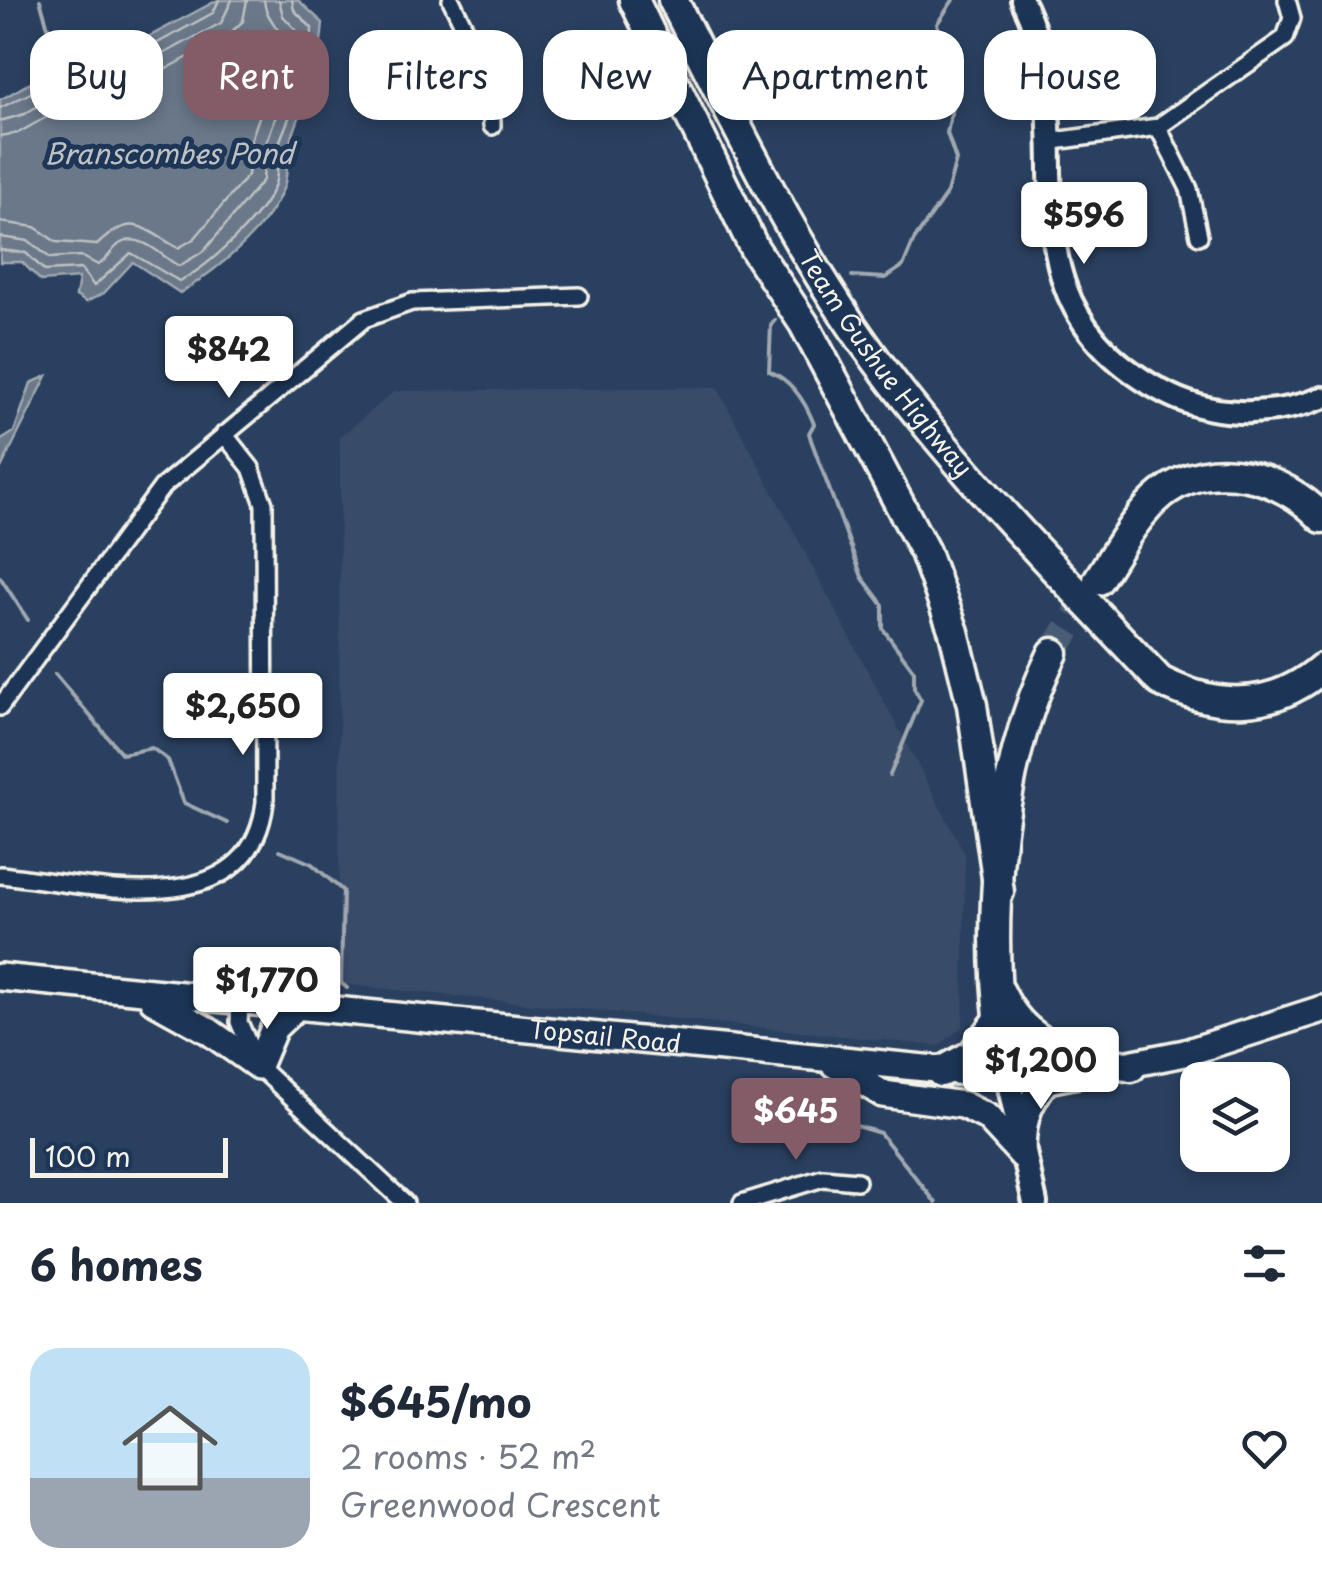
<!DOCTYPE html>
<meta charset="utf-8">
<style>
body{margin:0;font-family:"Playpen Sans",sans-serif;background:#f2f2f3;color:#1f2937;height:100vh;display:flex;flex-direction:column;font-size:38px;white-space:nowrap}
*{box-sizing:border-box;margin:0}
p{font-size:32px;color:#747a83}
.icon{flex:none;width:55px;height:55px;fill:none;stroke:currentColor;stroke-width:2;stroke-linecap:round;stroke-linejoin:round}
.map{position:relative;height:1203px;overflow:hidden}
.sheet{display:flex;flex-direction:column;background:#fff;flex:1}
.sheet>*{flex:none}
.top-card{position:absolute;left:30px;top:30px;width:1262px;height:90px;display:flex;gap:20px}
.fabs{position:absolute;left:1180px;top:1062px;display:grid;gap:20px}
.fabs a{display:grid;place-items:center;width:110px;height:110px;border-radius:20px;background:#fff;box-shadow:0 5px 15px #0003;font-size:50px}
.scale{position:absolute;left:30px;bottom:25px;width:198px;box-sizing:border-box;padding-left:10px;border:5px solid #f4f1e8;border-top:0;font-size:28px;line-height:35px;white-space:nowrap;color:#f4f1e8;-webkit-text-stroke:8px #1d3557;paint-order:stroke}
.price{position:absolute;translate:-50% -85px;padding:0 22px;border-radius:10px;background:#fff;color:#222;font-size:32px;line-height:65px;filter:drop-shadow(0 2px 5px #0008)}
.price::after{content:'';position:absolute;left:50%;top:60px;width:30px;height:22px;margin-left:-15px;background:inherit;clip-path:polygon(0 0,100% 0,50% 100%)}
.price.active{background:#845c67;color:#fff}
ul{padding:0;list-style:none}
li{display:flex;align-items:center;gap:30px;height:250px;padding:0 30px}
li span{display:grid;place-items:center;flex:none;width:280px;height:200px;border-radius:30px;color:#555}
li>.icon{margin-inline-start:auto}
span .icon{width:120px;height:120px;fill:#fffc;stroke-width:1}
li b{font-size:42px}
h2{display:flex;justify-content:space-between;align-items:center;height:120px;padding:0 30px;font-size:42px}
.tag{padding:0 35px;border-radius:30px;background:#fff;box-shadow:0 5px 15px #0003;font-size:35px;line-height:90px}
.tag.active{background:#845c67;color:#fff}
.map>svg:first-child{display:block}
</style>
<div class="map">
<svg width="1322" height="1203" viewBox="0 0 1322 1203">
<rect width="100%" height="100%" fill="#2a4060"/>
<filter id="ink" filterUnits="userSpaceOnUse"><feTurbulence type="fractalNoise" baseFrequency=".01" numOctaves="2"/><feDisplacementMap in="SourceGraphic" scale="20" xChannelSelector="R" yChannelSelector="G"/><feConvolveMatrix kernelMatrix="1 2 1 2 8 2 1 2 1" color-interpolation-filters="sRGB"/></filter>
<g filter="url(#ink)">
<path fill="#374c69" d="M717,387L965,854L963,1026L939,1046L339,984L340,437L395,391Z"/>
<path fill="#6a788a" stroke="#a1a8b0" stroke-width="2.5" d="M218,0H298L323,23C320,66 304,103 290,143C285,158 289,175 283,189C265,232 218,269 180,293L133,262L104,293L86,302L76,296L79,278L41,281L22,262H0V100L37,79L99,63Z
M47,376L0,470V441L14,432L31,383Z"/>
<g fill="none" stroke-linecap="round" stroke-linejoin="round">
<path stroke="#bdc1c2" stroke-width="2.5" d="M0,108L41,88L102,73L213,13L219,0
M0,121L25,114L46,100L109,83L221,23L232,0
M0,136L18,133L52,114L112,98L226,37L243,21L247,0
M0,222L35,227L56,242L97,245C133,211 142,228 178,248L194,239L248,175L252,137L284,47C284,30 265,20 264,0
M0,237L29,241L50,258L81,256L98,265C108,260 112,248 121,243C142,232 162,257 179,266L204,251L263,180L266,144L299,51V33L283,16L279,0
M0,250L26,253L45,271L81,269L94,286L131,253L179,281C208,268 265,214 275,184C280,169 275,153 281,138C295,103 312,66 312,28L294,10L292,0"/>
<path stroke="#a1a8b0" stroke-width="4" d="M40,0L50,34
M852,276L885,278L903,266L914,240L947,193L956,160L947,133L957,86L937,24L953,0
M775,320L771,325L769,371C792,380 805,401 814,424L809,433L811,440L862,577L883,605V629L914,671V688L921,700L890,775
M0,577L28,620
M55,674L122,754L152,748L168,760L184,803L227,823
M280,850L312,864L343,891L341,983L347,988
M822,1107L833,1119L880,1133L936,1203"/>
<path stroke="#485b74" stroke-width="28" stroke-dasharray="28 14" stroke-linecap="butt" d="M1053,653L1097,582"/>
<g stroke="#f4f1e8" stroke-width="22">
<path id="minor" d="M451,0L491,82L492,126
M1158,127L1189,189L1199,236
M1047,142L1158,127L1285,38L1292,18L1287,0
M0,707L162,487L364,319L412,302L579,296
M0,875C86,883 250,930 265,802L264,504L251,468L224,434
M240,1004L239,1022L258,1066L405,1203
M742,1203L823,1178L857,1181"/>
</g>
<g stroke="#f4f1e8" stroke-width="28">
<path id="tertiary" d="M1022,0C1091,137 985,293 1160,390C1209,418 1270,418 1322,398"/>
</g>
<g stroke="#f4f1e8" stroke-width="30">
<path id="secondary" d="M1008,1078L1035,1203"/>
</g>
<g stroke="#f4f1e8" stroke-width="32">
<g id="primary">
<path id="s1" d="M0,977L1047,1080L1185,1053L1322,1009"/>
<path d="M153,1000L207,1030L258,1066L274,1028L295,1008"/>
<path d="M834,1064L883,1094L963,1105L987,1117L1022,1155"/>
<path d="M1022,1155C1022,1123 1026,1105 1047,1080"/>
</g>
</g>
<g stroke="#f4f1e8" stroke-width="35">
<g id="motorway">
<path d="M634,0L754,248L804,324L925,552L954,632L972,705L999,892"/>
<path id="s2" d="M673,0C729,110 782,223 852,326C940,455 1054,567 1160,681C1216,709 1273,711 1322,668"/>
<path d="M1098,580C1117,551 1135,516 1162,494C1211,455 1283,476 1322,518"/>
<path d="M1000,992C1026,1050 1074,1055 1131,1067"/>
<path d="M941,1072L972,1055L998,1021"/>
<path d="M1008,1078C983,947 993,773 1053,653"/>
</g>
</g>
<use href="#minor" stroke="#1d3557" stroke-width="15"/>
<use href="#tertiary" stroke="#1d3557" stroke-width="20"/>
<use href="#secondary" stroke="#1d3557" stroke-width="22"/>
<use href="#primary" stroke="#1d3557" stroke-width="25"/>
<use href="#motorway" stroke="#1d3557" stroke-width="28"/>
</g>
</g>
<g text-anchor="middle" stroke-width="10" stroke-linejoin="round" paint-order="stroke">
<g font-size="25" fill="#f4f1e8" stroke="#1d3557">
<text dy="9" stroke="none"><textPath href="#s2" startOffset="422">Team Gushue Highway</textPath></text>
<text dy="9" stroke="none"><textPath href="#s1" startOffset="608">Topsail Road</textPath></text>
</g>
<g font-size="28" font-style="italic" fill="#bdc1c2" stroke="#1d3557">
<text x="169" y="164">Branscombes Pond</text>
</g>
</g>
</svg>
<div class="fabs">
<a><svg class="icon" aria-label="layers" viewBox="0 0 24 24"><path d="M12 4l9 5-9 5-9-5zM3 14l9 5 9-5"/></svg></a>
</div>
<div class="scale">100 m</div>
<b class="price" style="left:1084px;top:267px">$596</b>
<b class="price" style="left:229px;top:401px">$842</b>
<b class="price" style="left:243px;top:758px">$2,650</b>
<b class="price" style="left:267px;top:1032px">$1,770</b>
<b class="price" style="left:1041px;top:1112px">$1,200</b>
<b class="price active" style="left:796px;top:1163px">$645</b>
<div class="top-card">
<a class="tag">Buy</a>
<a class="tag active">Rent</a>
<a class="tag">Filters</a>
<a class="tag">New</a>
<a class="tag">Apartment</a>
<a class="tag">House</a>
</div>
</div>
<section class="sheet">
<h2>6 homes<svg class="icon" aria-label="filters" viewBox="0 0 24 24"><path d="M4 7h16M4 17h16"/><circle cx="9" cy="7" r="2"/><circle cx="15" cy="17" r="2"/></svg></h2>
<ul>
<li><span style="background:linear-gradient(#bfe0f5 65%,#9aa5b1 0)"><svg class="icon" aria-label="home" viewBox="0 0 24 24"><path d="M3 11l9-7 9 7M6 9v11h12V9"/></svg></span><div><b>$645/mo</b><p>2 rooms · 52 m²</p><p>Greenwood Crescent</p></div><svg class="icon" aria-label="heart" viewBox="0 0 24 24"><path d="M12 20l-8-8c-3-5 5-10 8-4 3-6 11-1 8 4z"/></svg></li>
</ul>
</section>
